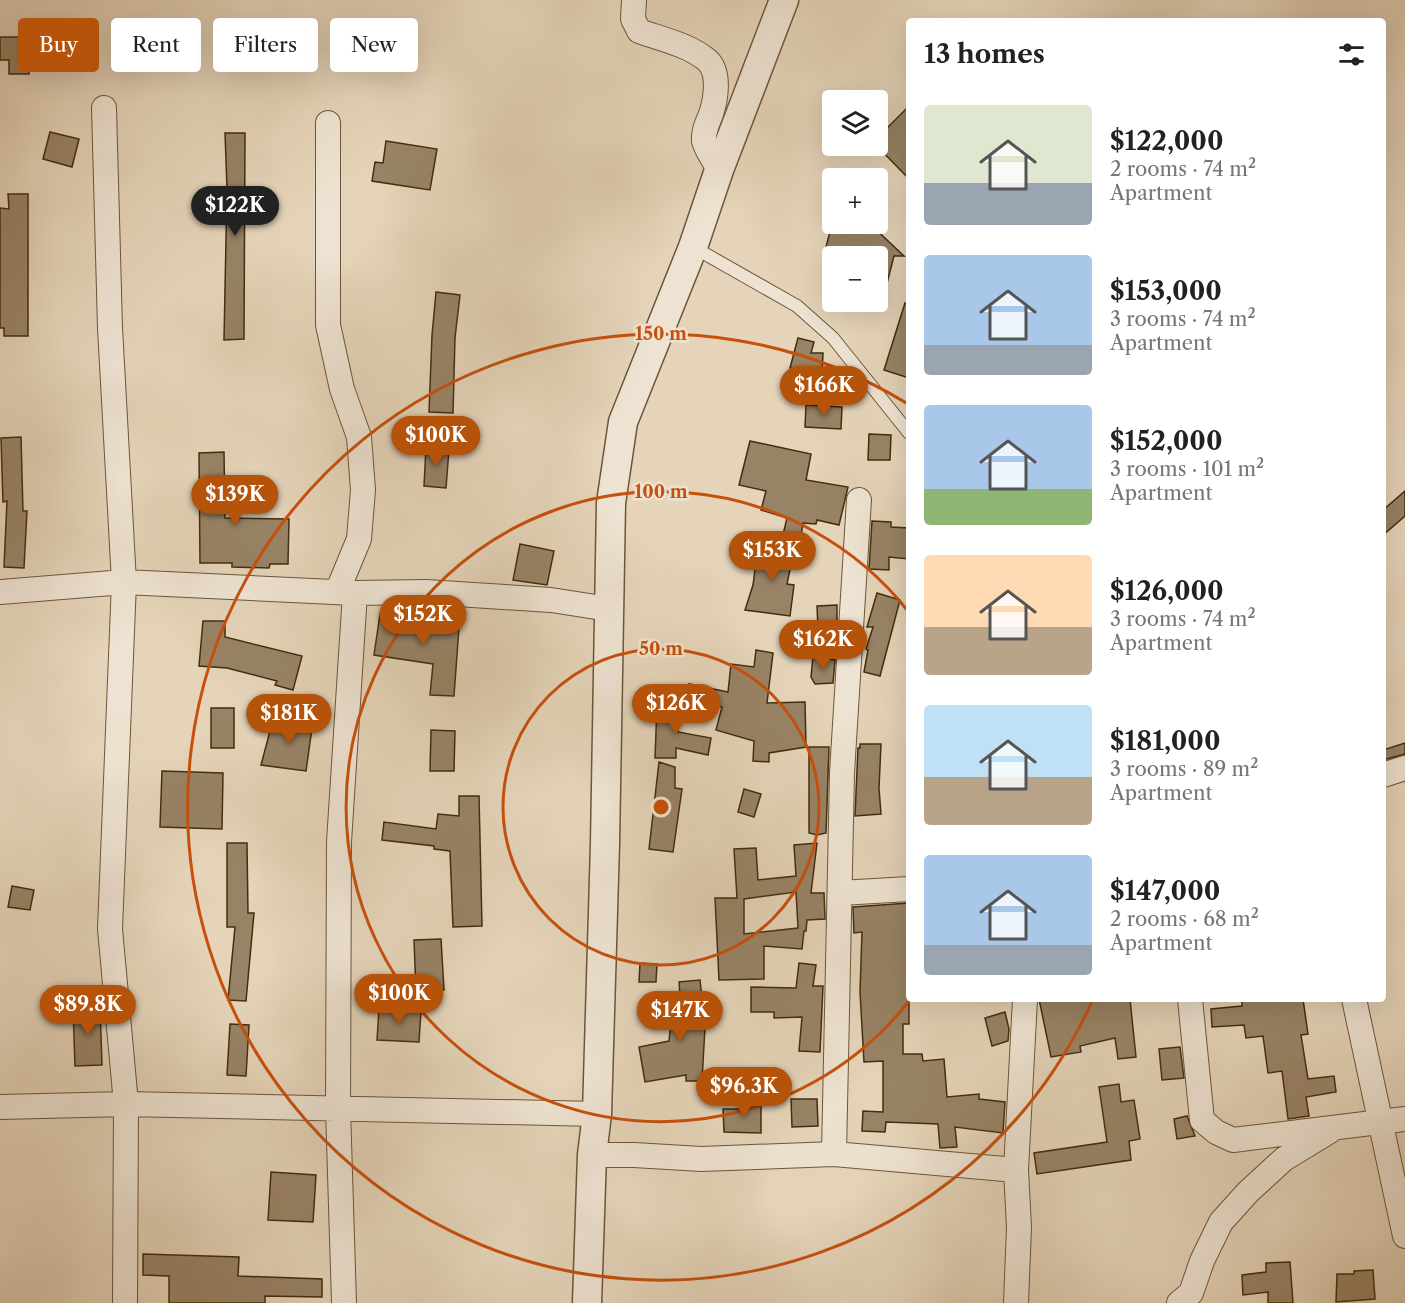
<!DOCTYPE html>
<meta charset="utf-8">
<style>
body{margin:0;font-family:"Libre Caslon Text",serif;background:#f6f6f6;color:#222;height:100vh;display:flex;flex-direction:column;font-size:22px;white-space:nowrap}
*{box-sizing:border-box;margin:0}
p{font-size:20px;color:#767676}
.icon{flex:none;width:33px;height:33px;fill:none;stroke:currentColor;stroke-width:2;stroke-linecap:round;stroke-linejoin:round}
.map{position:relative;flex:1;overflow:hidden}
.panel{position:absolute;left:906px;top:18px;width:480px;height:984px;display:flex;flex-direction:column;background:#fff;border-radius:6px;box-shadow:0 6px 24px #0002}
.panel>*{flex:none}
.banner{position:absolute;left:18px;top:18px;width:570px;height:54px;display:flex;gap:12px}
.fabs{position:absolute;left:822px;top:90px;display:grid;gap:12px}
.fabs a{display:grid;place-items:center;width:66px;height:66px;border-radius:6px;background:#fff;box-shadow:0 6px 24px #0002;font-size:30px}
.price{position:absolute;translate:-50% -51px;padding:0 14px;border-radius:21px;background:#b45309;color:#fff;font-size:20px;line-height:39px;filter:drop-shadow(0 2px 3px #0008)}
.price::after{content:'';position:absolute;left:50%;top:36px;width:18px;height:14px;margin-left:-9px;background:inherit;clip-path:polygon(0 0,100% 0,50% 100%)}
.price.on{background:#222;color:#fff}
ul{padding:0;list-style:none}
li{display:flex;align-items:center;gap:18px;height:150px;padding:0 18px}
li span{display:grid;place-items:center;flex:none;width:168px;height:120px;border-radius:6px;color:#555}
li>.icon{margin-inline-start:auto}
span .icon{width:72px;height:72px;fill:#fffc;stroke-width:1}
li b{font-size:26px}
h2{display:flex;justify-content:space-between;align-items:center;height:72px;padding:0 18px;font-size:26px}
.tag{padding:0 21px;border-radius:6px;background:#fff;box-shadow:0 6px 24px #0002;font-size:21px;line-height:54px}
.tag.on{background:#b45309;color:#fff}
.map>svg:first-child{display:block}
</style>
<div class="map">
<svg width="1405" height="1303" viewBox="0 0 1405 1303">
<rect width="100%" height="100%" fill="#e5d4b9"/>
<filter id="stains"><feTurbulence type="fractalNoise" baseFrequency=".00333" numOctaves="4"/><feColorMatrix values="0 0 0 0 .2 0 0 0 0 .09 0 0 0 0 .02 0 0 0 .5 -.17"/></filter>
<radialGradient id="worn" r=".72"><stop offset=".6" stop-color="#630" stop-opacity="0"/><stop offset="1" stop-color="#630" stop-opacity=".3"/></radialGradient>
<path fill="#988366" stroke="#442c0d" stroke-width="1.5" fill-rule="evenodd" d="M0,37H28L29,74H9V60H0Z
M909,106V179L877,146L878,137Z
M50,132L79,139L72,167L43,159Z
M225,133H245L244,339L224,340L227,188Z
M386,141L437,149L430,190L372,181L375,162L383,163Z
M8,194H28V336H4V328H0V208L9,209Z
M832,224H870L904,256H894L883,299L878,298V256H848V254L826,247Z
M436,292L460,295L455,338L453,413L429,412L432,335Z
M905,303L909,304V378L884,370Z
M798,338L814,342L811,353H823L822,374H811L790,368Z
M806,405L842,407L841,429L805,427Z
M869,434L891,435L890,460H868Z
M21,437L23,511H27L24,568L4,567L7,501L3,502L1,438Z
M750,441L811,454L806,480L848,487L839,525L817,520L816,524L803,523L800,542L782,539L787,518L761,510L766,491L739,485Z
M426,447L449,449L446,488L424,486Z
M224,452L225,518L289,519L288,564H270L269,568L232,567V563H200L199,453Z
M1405,491V516L1383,535V510Z
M872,521L891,522V527L909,528V559L889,557V570L869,569Z
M520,544L554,551L547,585L513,580Z
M758,545L794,550L787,584L794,585L790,616L745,610L753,585Z
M877,593L900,600L880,676L864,672L868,650L866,649L873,627H867Z
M837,605V628L818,629L817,606Z
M380,614L439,623V614H460L454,696L430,695L433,664L374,655Z
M203,621H225V637L302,656L293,690L275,685L277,681L227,668L199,666Z
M756,650L773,653L767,703L805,702L806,747L769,753V762L753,761L754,741L716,730L722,707L686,700L689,684L728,692L731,664L754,667Z
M813,657L835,660L833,683L815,684L811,677Z
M657,705L679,706L678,732L711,738L708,755L676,748V758H655Z
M211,708H234V748H211Z
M292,718L313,721L306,771L261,765L273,720L291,725Z
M431,730L455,731L454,771H430Z
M1405,743V754L1383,760V750Z
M860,744H881L879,788L881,814L855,816L858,748H860Z
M809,747H829L826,833L817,835L809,833Z
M659,762L675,767V788L682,789L673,852L649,849Z
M162,771L223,773L222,829L160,827Z
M744,789L761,794L754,817L738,812Z
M459,796H479L482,926L453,927L450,851L434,849V846L382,840L384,822L436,829L438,814L459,816Z
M227,843H247L248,913H254L246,1001L228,1000L235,927H227Z
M817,843L811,893H824L825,919L807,920L806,931H804L802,949L764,946V979L719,980L715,898H737L734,849L756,848L758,880L796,876L794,845ZM796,892L798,928L744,934V899Z
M12,886L34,890L30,910L8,907Z
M909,903V1024H903V1054H922L923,1061L944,1059L947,1097L979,1094V1099L1005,1102L1003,1133L955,1127L957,1147L940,1148L938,1124L886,1122L885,1132L862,1131L863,1111L883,1112V1061L864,1062L860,992L862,932L854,933L853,907Z
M441,939L444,990L416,991L414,940Z
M640,963L657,964L656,982H639Z
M799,963L816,965L813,986H823L820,1052L799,1051L802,1017L774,1018V1012H751V987L796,988Z
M700,980L705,1027L702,1081H686V1075L645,1082L639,1047L669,1041L671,1023L682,1024L679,982Z
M1039,999H1130L1136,1057L1118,1059L1115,1038L1080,1046L1081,1052L1051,1057Z
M1242,999H1303L1308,1034L1301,1035L1308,1079L1334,1076L1336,1092L1306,1097L1309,1116L1288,1119L1282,1071L1268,1073L1263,1036L1246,1038L1244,1025L1212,1027L1211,1009L1242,1006Z
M100,1006L102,1065L75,1066L73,1007Z
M379,1009L421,1011L419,1042L377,1040Z
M1005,1012L1009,1029L1008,1041L992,1046L985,1018Z
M230,1024L249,1025L246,1076L227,1075Z
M1180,1047L1184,1078L1162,1080L1159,1049Z
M1119,1084L1121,1102L1134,1100L1140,1139L1129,1141L1131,1160L1037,1174L1034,1153L1107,1142L1099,1087Z
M745,1097L761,1098V1133L724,1132L723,1109H745Z
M791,1099H817L818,1126L792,1127Z
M1187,1116L1195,1136L1177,1139L1174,1119Z
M271,1172L316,1175L313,1222L268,1220Z
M143,1254L239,1257L238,1276L322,1279V1297L265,1296V1303H169V1276L143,1275Z
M1290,1262L1293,1303H1268V1292L1243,1295L1242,1275L1266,1272V1263Z
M1373,1270L1375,1299L1336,1302L1337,1274H1354V1271Z"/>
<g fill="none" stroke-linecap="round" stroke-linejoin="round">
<g stroke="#6c5638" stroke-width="14">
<path id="service" d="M693,247L797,306L833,338L909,433"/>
</g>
<g stroke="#6c5638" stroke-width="26">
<path id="minor" d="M634,0L633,19L639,31C661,39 690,45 708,61C720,73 716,99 711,114C708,122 703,131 704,141C706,150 715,161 719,170
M104,108L110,328L124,582L110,929L126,1104L125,1303
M328,123V325L342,389L359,437L363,490L359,539L337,592
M0,592L124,582L355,593L426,592L551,600L609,609
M1383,775L1405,768
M840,893L909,889
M1190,999L1202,1120L1216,1132L1233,1140L1405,1119
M1354,999L1405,1236
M0,1107L126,1104L597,1114
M834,1154L842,773L859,500
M592,1155H634L701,1159L834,1154L1016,1170
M344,1303L338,1108L339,842L355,593
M1016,1303L1019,1227L1016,1170L1025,999
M1179,1303L1191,1293L1202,1261L1221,1222L1248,1192L1284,1159L1330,1131"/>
</g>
<g stroke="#6c5638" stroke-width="31">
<path id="tertiary" d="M587,1303L592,1155L597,1114L605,844L611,503L623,422L693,247L719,170L784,0"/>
</g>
<use href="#service" stroke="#eee3d2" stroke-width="12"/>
<use href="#minor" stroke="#eee3d2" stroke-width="24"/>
<use href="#tertiary" stroke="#eee3d2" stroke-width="28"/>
</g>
<g fill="none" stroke="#c7500c" stroke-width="3">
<circle cx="661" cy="807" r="158"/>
<path d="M909 1001A315 315 0 1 1 908 611"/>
<path d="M1093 999A473 473 0 1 1 908 404"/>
</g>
<circle cx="661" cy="807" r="9" fill="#c7500c" stroke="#eee3d2" stroke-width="3"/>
<g font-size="18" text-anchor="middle" font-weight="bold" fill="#c7500c" stroke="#eee3d2" stroke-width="5" stroke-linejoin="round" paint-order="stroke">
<text x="661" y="340">150 m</text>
<text x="661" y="498">100 m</text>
<text x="661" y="655">50 m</text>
</g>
<rect width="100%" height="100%" filter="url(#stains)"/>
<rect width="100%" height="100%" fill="url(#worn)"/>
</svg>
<div class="fabs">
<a><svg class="icon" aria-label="layers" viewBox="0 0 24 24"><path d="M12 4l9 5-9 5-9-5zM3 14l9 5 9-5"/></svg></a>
<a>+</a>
<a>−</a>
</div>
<b class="price on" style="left:235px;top:237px">$122K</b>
<b class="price" style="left:824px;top:417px">$166K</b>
<b class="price" style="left:436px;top:467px">$100K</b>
<b class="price" style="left:235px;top:526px">$139K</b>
<b class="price" style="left:772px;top:582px">$153K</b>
<b class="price" style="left:423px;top:646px">$152K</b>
<b class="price" style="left:823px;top:671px">$162K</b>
<b class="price" style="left:676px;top:735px">$126K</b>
<b class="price" style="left:289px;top:745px">$181K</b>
<b class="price" style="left:399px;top:1025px">$100K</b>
<b class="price" style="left:88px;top:1036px">$89.8K</b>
<b class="price" style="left:680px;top:1042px">$147K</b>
<b class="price" style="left:744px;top:1118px">$96.3K</b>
<div class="banner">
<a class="tag on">Buy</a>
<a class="tag">Rent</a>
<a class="tag">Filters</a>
<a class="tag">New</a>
</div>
<section class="panel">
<h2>13 homes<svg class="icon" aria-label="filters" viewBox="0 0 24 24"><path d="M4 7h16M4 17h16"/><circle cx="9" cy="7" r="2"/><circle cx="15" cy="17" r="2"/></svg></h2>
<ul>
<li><span style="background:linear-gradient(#dfe7d0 65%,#9aa5b1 0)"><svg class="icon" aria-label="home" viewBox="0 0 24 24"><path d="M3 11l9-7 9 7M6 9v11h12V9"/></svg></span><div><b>$122,000</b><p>2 rooms · 74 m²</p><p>Apartment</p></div></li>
<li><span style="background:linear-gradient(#a9c7e8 75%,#9aa5b1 0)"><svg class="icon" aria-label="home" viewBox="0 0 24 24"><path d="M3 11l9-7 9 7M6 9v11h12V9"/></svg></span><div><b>$153,000</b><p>3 rooms · 74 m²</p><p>Apartment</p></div></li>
<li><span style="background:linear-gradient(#a9c7e8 70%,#8fb573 0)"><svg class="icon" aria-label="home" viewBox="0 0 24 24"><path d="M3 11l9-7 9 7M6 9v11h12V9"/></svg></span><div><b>$152,000</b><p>3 rooms · 101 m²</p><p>Apartment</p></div></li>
<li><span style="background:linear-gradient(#ffd9b3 60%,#b9a48a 0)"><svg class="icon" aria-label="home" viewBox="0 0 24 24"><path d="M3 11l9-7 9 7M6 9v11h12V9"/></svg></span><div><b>$126,000</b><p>3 rooms · 74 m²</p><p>Apartment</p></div></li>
<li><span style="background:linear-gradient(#bfe0f5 60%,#b9a48a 0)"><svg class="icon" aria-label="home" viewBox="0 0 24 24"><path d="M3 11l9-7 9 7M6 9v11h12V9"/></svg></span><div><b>$181,000</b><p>3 rooms · 89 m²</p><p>Apartment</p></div></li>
<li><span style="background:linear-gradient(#a9c7e8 75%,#9aa5b1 0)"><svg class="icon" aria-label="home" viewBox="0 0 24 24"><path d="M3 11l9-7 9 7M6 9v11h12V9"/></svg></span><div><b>$147,000</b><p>2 rooms · 68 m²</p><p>Apartment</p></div></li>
</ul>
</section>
</div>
